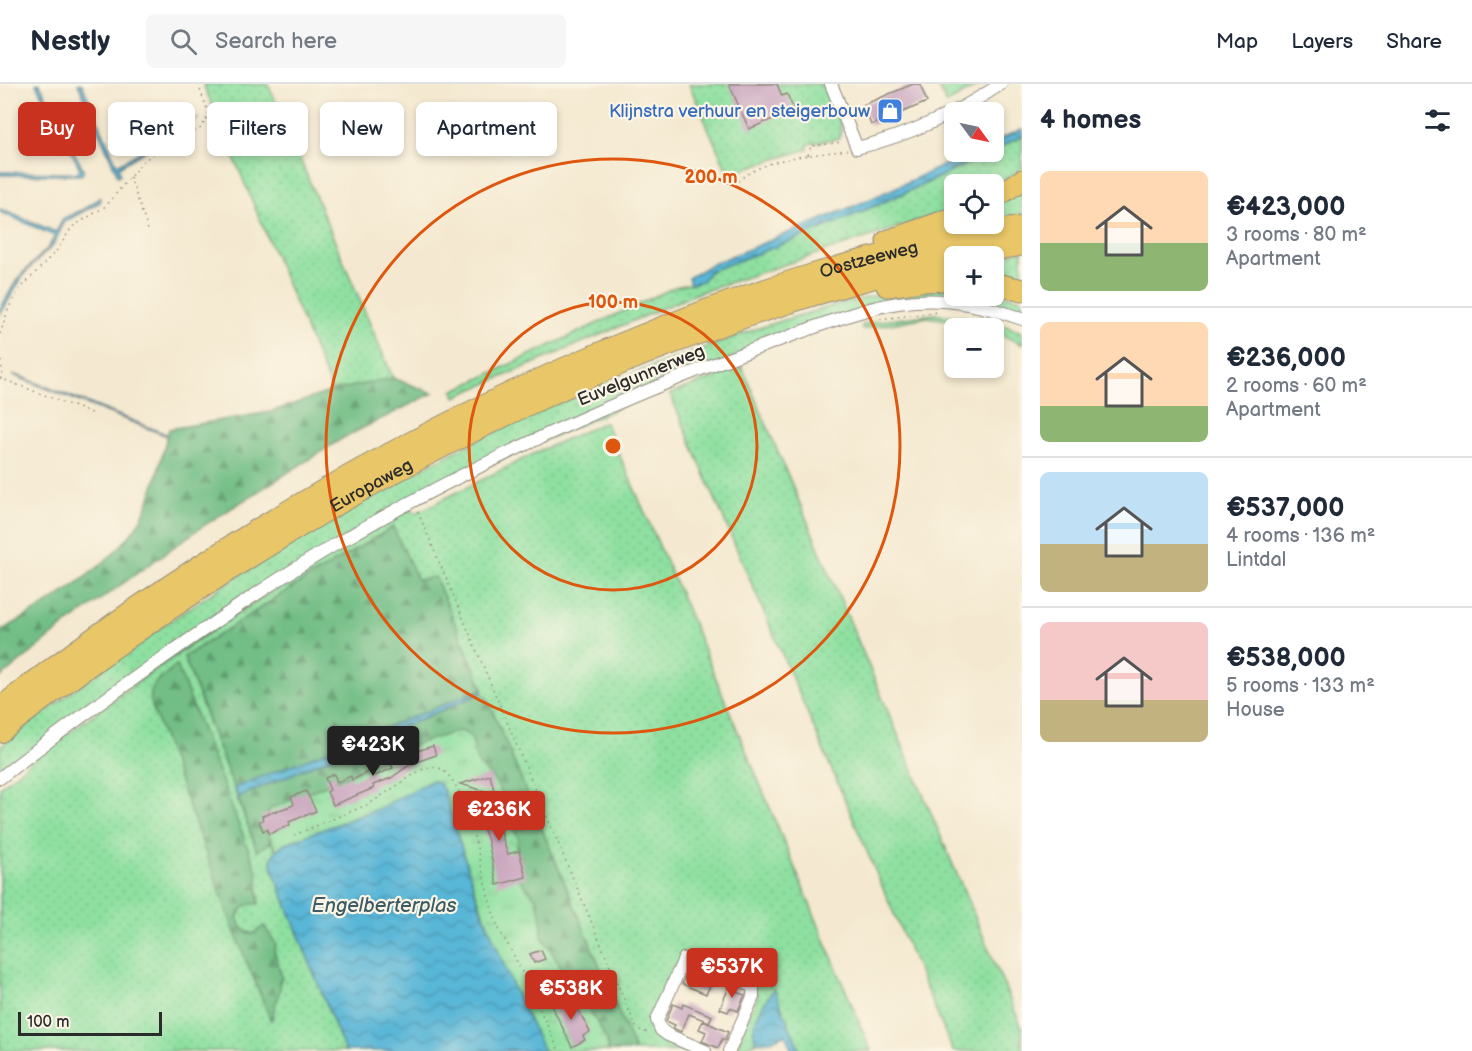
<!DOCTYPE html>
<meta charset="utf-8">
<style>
body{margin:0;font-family:"Balsamiq Sans",sans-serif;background:#f6f6f7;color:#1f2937;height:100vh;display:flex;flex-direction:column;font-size:22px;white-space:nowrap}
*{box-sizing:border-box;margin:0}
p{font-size:20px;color:#747a83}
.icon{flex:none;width:33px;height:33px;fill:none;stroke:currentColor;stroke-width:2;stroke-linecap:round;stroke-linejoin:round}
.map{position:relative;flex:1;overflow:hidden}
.details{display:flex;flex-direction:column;background:#fff;width:450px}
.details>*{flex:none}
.top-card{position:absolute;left:18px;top:18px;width:570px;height:54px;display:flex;gap:12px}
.needle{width:39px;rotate:123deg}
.tools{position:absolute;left:944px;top:18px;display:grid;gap:12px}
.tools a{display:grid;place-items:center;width:60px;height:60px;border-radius:9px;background:#fff;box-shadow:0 3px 9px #0003;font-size:30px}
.scale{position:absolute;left:18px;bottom:15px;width:144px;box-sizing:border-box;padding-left:6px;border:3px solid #2b2b2b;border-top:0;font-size:16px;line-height:21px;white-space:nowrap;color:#2b2b2b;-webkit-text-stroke:4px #fcf5e5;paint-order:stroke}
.price{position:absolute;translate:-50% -51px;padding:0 14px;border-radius:6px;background:#c8321e;color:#fff;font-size:20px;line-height:39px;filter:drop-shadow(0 2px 3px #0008)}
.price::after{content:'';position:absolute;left:50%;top:36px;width:18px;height:14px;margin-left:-9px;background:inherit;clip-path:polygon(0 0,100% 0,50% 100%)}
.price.active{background:#222;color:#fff}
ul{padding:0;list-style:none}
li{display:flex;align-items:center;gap:18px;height:150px;padding:0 18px}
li+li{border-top:2px solid #e0e1e3}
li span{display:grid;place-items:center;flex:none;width:168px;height:120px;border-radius:9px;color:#555}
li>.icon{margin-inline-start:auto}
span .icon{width:72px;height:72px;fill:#fffc;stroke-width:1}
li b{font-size:26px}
h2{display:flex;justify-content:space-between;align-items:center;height:72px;padding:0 18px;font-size:26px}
.tag{padding:0 21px;border-radius:9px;background:#fff;box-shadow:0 3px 9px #0003;font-size:21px;line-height:54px}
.tag.active{background:#c8321e;color:#fff}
header{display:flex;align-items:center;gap:36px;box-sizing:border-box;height:84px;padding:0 30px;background:#fff;border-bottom:2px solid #e0e1e3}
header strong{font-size:28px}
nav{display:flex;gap:33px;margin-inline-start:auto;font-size:21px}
.search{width:420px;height:54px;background:#f6f6f7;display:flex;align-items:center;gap:15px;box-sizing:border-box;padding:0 21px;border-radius:9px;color:#747a83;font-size:22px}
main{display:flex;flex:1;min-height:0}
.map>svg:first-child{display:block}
</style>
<header>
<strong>Nestly</strong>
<div class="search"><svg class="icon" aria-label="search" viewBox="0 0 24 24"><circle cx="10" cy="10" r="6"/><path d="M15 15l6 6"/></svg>Search here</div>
<nav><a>Map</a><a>Layers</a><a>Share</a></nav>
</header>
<main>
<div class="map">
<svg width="1022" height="967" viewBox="0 0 1022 967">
<defs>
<pattern id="grass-dots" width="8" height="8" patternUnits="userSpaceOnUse" patternTransform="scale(1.5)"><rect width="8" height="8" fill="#8ee0a0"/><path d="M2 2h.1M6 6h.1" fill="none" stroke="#7bc08a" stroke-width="1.8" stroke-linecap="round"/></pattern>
<pattern id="forest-firs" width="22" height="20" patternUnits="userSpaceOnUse" patternTransform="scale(1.5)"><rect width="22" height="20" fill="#72be86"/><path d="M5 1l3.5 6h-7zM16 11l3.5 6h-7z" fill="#5e9b6e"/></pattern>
<pattern id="park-tufts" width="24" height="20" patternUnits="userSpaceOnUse" patternTransform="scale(1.5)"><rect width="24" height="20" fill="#8ee0a0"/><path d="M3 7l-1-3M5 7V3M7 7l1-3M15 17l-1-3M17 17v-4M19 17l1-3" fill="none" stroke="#7bc08a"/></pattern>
<pattern id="water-waves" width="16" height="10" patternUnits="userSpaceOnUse" patternTransform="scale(1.5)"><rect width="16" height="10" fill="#59b6d7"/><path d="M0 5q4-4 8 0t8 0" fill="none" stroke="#4a94af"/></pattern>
</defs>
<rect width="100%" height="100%" fill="#fcf5e5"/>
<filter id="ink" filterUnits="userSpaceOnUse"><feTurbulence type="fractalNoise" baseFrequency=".0167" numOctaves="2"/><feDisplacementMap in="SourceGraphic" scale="12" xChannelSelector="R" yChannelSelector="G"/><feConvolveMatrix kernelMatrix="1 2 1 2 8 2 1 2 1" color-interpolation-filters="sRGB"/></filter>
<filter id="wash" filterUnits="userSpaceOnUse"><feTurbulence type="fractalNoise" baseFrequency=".008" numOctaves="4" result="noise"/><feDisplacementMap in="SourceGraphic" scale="24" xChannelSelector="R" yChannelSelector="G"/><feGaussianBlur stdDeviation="1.35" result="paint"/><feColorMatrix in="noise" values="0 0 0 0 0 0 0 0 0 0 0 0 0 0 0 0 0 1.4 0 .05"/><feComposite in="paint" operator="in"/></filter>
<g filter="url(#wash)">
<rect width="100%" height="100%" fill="#f4e9d0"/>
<path fill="url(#grass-dots)" stroke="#5c8666" stroke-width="1.5" fill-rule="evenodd" d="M203,0H268L393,294L332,307Z
M689,0H824L841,42V48L839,54L808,60V65L746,84L731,96Z
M938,0H980L946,20Z
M1022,52V84L993,104V100H954V125L698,209L455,313L453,307L675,203L702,197L710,187C815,149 923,105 1022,52Z
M1022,101V135L936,151L954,140H993V120Z
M1022,167V203L993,196V172Z
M954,204V212H993V208L1022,215V229L983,216L947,211L804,242L387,426L0,689V663C165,532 342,417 534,329C602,298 679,274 750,247C796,232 850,215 898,208C917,206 936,206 954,204Z
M934,230C965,232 994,236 1022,248V260L993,247V244H986L969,239L927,233L862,245V241L866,239Z
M742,283L1022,944V967H953L670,310Z
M605,338L687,525L871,967H800L773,906C763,921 749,941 757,958L740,967H735L758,910L683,869L654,943L659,953L691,967H635L487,614L482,609L483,605L435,493L420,497L414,491L293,503L184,573L257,766L271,758L276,766L271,776L274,789L345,967H0V703C38,670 79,641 119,612C213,544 309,482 409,425L416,429L539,367ZM176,581L257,788L259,819C247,818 242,823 237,834C240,843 244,847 253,850L264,842L275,862L274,867L282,893C277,900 276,924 271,936L239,859L152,621C147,599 162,595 176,581Z"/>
<path fill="url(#forest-firs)" stroke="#4e7458" stroke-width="1.5" d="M393,294L433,309L343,354L203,442L68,539L0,594V547C44,524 123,475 144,429C156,403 161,373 169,345L270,328L332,307Z
M393,443L418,496L435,493L483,605L234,704L184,573L293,503Z
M177,581L257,788L259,820C247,818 241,824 237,834C240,843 244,848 253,850L264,842L276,860L274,868L282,893L279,898L280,905L271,936L239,859L152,622C146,598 162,595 177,581Z
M482,609L487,614L635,967H608L607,957L599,942L589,925L570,902L565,889L542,853L541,838L532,809L518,794C518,783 519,757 515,747C514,743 510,740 508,735C503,722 502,708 494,696C490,690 482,686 478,679C469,667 481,651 458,647L408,663L377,679L270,725L267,730L271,758L257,767L238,713Z"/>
<path fill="url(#park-tufts)" stroke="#5c8666" stroke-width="1.5" d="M458,647C481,651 469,667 478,679C482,686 490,690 494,696C503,708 503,722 508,735C511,743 516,749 519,756L516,763L518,794L535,813L541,831L542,853L565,889L570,902L589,925L599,942L607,957L608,967H544C499,882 469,791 439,699L432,697L380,724L284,760L276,766L264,739L270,725L377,679L408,663Z"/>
<path fill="url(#water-waves)" stroke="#427081" stroke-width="1.5" d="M36,0H40L68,58L83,84V89L81,91H0V88L76,89L80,85Z
M78,0H82L117,81L199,34L119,83L120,90L118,92Z
M1022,45V52C921,104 817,149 710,187L702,197L690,200L688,194L710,181L866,117L973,68H993V58Z
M100,114V118L64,138L54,160L24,190L0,231V225L18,194L48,164L55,152L0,128V125L56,148L64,134L82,126Z
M13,291L19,292L166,350L165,351Z
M483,605L482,609L238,713L234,704Z
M432,696L439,699L444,707L479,820L515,907L544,967H345L274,789L271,776L276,766L284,760L380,724Z
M774,905L800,967H792L785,950L771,957L756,958C748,941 764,919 774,905Z"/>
<g id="blocks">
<path fill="#c49dbc" d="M729,0H777L782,12L787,10L794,26L749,45Z
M913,0H920L927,18L871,41L863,21Z
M433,662L436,671L411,680L391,694L373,701L374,704L333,721L327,708L330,706L325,694L334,690L337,698L351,692L352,696L372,686L375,692L393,684L390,678L399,673L417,666V667Z
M490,691L494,706L488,708L460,700Z
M306,707L316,727L289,738L290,741L269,750L267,745L263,747L259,737L263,736L262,732L291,722L294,720L291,713Z
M488,711L492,723L503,719L510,742L500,744L505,762L508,770L519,767L526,793L497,801L488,757L473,716Z
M541,866L545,875L534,879L530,870Z
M693,885L709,891L705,900L710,902L706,910L682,900L686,892L689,893Z
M552,888L556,897L543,903L539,894Z
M730,900L738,903L736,908L745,911L738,927L730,924L728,928L720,925Z
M571,912L590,948L583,952L585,956L572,963L552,922Z
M673,920L682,924L683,920L712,932L709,938L689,930L681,948L673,944L675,941L666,937Z
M703,937L728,948L725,956L722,955L718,964L702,957L706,948L699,945Z"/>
</g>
</g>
<g filter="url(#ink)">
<use href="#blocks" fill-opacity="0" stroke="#908a7e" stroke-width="1.5"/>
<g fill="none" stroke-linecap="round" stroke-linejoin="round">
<g stroke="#908a7e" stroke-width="14">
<path id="minor" d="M831,0L857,64C909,51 956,30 1001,0
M0,694C50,655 101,618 153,581C213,539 273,497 336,460C452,392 576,334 701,285C735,272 769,260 804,247C834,236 866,224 898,219C941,212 981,220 1022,235
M705,967L668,951L661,946L657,936L684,875L693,876L745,897L753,904V913L729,967"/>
</g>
<g stroke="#908a7e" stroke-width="23">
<g id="motorway">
<path d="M993,115L1022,96"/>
<path d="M887,157L954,134"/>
<path d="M959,172L1022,161"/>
<path d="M993,199L1022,206"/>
<path d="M887,202L920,197L954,196"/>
<path id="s1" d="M0,624C183,482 382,362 595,271C733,212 873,165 1022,143"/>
<path id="s2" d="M0,648C283,429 603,252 954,174"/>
</g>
</g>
<path stroke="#908a7e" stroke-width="1.5" stroke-dasharray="1.5 4.5" stroke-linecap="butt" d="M808,71L811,62L843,58
M130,93L148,146
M738,97C768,72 810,72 847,66
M880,235L938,228
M0,250L9,223L20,205L57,166L72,143L106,122L143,77L155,69L201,44L209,30L198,0
M0,271L3,293
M0,294L91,329
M418,428L636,943L643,948H648
M294,751L369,720L421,686C430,683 439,681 446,689C474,716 481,800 497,840C501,851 509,861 514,872C530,903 544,935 559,967"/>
<use href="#minor" stroke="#fff" stroke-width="12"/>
<use href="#motorway" stroke="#e9c769" stroke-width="21"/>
</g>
</g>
<g fill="none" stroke="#df570e" stroke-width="3">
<circle cx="613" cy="362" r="144"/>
<circle cx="613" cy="362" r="287"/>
</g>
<defs>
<g id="shop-square" transform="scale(1.35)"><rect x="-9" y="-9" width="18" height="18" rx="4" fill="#3f7fe0" stroke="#fcf5e5"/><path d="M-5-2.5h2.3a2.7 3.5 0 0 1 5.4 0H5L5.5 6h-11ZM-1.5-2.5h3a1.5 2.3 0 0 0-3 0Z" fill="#fff"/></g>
</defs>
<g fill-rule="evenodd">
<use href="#shop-square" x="890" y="27"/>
</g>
<g text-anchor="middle" stroke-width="4.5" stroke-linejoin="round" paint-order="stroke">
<g font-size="18" fill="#366cbe" stroke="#fcf5e5" text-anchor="end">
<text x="870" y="33">Klijnstra verhuur en steigerbouw</text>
</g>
<g font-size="18" fill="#2b2b2b" stroke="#fcf5e5">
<text dy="6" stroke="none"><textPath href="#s1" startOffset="984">Oostzeeweg</textPath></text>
<text transform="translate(641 291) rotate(-22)" y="6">Euvelgunnerweg</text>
<text dy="6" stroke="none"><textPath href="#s2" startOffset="446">Europaweg</textPath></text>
</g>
<g font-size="20" font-style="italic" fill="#3b5c67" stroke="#fcf5e5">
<text x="384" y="828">Engelberterplas</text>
</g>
</g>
<circle cx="613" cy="362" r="9" fill="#df570e" stroke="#fcf5e5" stroke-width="3"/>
<g font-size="18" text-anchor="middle" font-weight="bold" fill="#df570e" stroke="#fcf5e5" stroke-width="4.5" stroke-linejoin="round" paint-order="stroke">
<text x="711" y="99">200 m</text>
<text x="613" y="224">100 m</text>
</g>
</svg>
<div class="tools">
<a><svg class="needle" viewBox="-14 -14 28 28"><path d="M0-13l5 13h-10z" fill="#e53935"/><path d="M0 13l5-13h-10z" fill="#747a83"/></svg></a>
<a><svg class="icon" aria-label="locate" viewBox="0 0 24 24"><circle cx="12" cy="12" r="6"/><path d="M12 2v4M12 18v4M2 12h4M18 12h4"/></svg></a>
<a>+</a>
<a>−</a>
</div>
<div class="scale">100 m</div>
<b class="price active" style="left:373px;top:693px">€423K</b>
<b class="price" style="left:499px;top:758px">€236K</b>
<b class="price" style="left:732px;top:915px">€537K</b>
<b class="price" style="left:571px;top:937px">€538K</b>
<div class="top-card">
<a class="tag active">Buy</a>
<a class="tag">Rent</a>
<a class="tag">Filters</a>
<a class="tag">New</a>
<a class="tag">Apartment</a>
</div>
</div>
<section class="details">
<h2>4 homes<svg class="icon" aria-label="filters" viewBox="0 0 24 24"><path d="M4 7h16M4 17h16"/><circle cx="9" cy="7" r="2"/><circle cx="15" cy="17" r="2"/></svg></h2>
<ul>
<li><span style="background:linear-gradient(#ffd9b3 60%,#8fb573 0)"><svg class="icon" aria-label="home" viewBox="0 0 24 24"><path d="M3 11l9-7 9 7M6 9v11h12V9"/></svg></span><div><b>€423,000</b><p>3 rooms · 80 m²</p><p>Apartment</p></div></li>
<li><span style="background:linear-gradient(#ffd9b3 70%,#8fb573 0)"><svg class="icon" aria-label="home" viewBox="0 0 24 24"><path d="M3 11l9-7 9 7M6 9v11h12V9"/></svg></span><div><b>€236,000</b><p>2 rooms · 60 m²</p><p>Apartment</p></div></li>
<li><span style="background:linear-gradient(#bfe0f5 60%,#c2b280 0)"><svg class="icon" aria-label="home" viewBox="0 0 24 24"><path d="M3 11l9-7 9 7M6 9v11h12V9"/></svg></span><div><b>€537,000</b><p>4 rooms · 136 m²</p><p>Lintdal</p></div></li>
<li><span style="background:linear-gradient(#f6c9c9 65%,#c2b280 0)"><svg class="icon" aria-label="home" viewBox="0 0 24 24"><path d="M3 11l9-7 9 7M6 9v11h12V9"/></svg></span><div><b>€538,000</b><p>5 rooms · 133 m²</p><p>House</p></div></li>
</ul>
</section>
</main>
